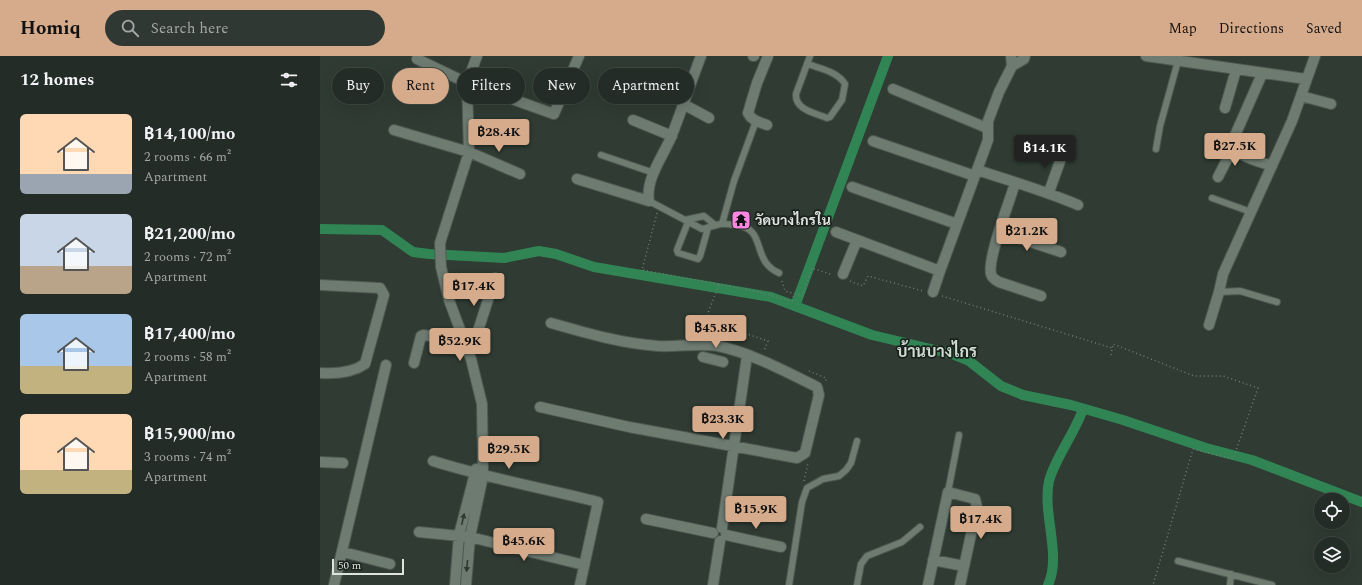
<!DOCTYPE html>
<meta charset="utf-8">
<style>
body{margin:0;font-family:Spectral,Sarabun,serif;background:#2f3832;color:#f1f3f6;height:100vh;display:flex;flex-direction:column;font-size:15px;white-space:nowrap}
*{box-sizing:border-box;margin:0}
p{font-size:13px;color:#a3a7a7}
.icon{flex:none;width:22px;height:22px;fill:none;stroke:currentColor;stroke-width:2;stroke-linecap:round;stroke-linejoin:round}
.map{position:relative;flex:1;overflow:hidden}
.side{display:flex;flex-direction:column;background:#232c26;width:320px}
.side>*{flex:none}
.guide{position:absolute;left:12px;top:12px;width:380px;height:36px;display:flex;gap:8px}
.tools{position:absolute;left:994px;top:437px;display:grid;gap:8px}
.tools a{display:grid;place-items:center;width:36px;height:36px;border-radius:50%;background:#232c26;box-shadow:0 4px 16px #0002,0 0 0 1px #404843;font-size:20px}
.scale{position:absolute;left:12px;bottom:10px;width:72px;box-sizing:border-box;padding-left:4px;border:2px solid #dde4df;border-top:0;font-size:11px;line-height:14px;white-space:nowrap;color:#dde4df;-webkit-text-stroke:3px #1b211d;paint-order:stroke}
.price{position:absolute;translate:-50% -34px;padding:0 9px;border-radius:4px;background:#d6ab8b;color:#111;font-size:13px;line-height:26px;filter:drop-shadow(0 1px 2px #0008)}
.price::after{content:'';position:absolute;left:50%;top:24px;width:12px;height:9px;margin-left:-6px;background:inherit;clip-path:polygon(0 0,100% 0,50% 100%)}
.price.active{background:#222;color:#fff}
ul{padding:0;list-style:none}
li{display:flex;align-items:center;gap:12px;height:100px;padding:0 20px}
li span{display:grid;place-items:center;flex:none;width:112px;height:80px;border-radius:6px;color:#555}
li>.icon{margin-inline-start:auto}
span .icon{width:48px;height:48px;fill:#fffc;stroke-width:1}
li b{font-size:17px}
h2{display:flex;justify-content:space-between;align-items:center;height:48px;padding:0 20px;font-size:17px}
.tag{padding:0 14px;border-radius:18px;background:#232c26;box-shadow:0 4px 16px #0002,0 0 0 1px #404843;font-size:14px;line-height:36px}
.tag.active{background:#d6ab8b;color:#111}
header{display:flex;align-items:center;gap:24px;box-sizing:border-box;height:56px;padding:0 20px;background:#d6ab8b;color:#111}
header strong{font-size:19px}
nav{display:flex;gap:22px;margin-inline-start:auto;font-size:14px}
.search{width:280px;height:36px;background:#2f3832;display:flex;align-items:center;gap:10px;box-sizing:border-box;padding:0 14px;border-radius:22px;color:#a3a7a7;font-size:15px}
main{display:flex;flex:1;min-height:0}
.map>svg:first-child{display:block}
</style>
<header>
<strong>Homiq</strong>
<div class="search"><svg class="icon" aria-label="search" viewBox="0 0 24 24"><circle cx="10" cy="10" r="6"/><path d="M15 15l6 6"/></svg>Search here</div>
<nav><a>Map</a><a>Directions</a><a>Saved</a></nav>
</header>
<main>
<section class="side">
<h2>12 homes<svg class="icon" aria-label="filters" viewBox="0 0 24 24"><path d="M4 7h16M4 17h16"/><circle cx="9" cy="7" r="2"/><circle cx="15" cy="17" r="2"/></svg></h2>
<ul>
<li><span style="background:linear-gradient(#ffd9b3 75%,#9aa5b1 0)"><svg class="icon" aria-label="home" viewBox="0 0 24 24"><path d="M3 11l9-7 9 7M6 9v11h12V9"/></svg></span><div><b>฿14,100/mo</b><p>2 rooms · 66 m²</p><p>Apartment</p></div></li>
<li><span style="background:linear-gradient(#c9d6e8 65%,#b9a48a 0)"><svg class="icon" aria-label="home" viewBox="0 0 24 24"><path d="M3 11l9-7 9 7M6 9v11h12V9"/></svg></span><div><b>฿21,200/mo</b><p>2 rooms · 72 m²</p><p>Apartment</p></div></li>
<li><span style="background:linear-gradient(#a9c7e8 65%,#c2b280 0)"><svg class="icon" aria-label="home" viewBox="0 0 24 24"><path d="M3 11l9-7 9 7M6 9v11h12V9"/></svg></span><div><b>฿17,400/mo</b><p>2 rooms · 58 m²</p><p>Apartment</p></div></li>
<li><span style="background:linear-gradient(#ffd9b3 70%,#c2b280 0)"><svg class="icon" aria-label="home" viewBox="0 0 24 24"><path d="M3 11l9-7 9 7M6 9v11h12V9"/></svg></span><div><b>฿15,900/mo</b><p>3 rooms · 74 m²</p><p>Apartment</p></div></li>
</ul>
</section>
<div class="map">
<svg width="1042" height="529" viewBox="0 0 1042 529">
<rect width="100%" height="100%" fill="#2f3b33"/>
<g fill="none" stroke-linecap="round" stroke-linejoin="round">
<path stroke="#318554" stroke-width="10" d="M0,173L62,174L93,196L109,198L184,202L219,195L236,198L274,211L451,241L552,279L632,298L649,305L681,330L703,339L751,349L803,364L886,392L932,404L1042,446
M475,250L568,0
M728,529C742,499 722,458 729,425C735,402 755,377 763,353"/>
<g stroke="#4e5851" stroke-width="8">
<path id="service" d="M488,8C501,13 518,16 525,28L522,44L510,61L507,62C495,57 475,54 476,38L490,0
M836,93L840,70L858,5
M281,99L334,117
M892,142L931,156
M329,145L382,173C388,172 394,169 401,168C405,167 411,169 416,169C448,173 430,204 459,217
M365,164L384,160L395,169
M368,166L357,194L358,197L378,203L380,200L388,172
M402,168L414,125L436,65
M899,236L920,235L957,246
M628,436L639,379
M858,505L952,529
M469,529L482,446L487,432L503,423L519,420L526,414L531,407L537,385
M537,529L541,508L547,500L582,486L600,471
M910,529L911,518"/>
</g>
<g stroke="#4e5851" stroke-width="12">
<path id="minor" d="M433,0H434
M691,0L692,10
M826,0L986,23
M97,3L147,27L234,58L259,0
M942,18L913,84C913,101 939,105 952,110
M573,33L667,72
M981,40L1011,48
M363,48L389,62
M905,52L916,14
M313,64L352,80
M447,69C439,66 432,65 428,57L437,27L448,0
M74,74L149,96L200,118
M553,85L655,120
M657,114C691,125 725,135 758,149
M898,121L914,90
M257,123L329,145C325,123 344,99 352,79C362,53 371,26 381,0
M695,127C690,145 667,202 671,218C672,222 675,224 679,226L721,240
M532,131L637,168
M729,136L743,97
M516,176L620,215L668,84V65L679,36L692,10L704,3L705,0
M680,176L741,196
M523,218L537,184
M0,229L60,232L64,239L45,308C32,317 16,318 0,317
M613,236L620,215
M889,269L899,236L903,218L972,65L995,0
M145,289L153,284L157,278L175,222
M383,301L403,306
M94,307L101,280L103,279L143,284
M220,351L309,371L477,402L485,397L499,339L497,331C469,317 429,296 398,290C379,287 358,291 338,290C300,287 266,277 231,267
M113,405C167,422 223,432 278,446L260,529
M0,406L23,407
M326,463L393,477
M402,472L427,300
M99,476L150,481L264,509
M406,479L461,491
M23,496L70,508
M613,504L644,510
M14,529L66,309
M135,529L139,479L156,413
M146,529L150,481L163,420L162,348L151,303L129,244L121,211L120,187L149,96L147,27L157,0
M393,529L400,485
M608,529L628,436L655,443L657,451L640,529"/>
</g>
<path stroke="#727c75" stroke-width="1.5" stroke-dasharray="1 3" stroke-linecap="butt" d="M337,157L322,214L430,234L472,245L474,238
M462,225L465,235L482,240L492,212L513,219
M530,225L543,230L548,220L603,235
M399,229L385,264L448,285L444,295
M622,240L792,292
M791,299L793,288L874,320H903L938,332L913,403L873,393L833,529
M489,315L506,322V326
M484,425L488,407"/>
<use href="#service" stroke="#6e7b71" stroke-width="6"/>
<use href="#minor" stroke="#6e7b71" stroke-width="10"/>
</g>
<defs><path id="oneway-solid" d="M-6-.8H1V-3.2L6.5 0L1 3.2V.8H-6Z"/></defs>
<g fill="#303832">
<use href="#oneway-solid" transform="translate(143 463) rotate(-77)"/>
<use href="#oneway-solid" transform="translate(147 510) rotate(95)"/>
</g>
<defs>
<g id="temple-square" transform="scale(1)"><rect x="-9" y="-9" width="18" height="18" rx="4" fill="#fd86e2" stroke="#1b211d"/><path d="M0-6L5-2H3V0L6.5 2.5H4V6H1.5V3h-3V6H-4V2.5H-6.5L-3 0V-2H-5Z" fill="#111"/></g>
</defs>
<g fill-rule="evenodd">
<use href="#temple-square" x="421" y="164"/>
</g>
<g text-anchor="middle" stroke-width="3.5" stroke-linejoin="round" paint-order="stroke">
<g font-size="14" font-weight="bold" fill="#dde4df" stroke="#1b211d" text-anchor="start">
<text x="435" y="169">วัดบางไกรใน</text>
</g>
<g font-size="16" font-weight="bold" fill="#cddcd1" stroke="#1b211d">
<text x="617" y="301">บ้านบางไกร</text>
</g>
</g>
</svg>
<div class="tools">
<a><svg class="icon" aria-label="locate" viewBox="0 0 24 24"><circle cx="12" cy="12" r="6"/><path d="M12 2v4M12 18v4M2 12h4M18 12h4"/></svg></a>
<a><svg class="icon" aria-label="layers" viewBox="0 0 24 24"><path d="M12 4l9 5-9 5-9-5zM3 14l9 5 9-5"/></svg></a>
</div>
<div class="scale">50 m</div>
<b class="price" style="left:179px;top:97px">฿28.4K</b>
<b class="price" style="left:915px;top:111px">฿27.5K</b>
<b class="price active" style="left:725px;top:113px">฿14.1K</b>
<b class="price" style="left:707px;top:196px">฿21.2K</b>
<b class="price" style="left:154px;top:251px">฿17.4K</b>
<b class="price" style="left:396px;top:293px">฿45.8K</b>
<b class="price" style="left:140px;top:306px">฿52.9K</b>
<b class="price" style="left:403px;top:384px">฿23.3K</b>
<b class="price" style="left:189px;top:414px">฿29.5K</b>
<b class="price" style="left:436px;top:474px">฿15.9K</b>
<b class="price" style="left:661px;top:484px">฿17.4K</b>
<b class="price" style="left:204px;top:506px">฿45.6K</b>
<div class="guide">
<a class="tag">Buy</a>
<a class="tag active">Rent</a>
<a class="tag">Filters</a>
<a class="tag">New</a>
<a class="tag">Apartment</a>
</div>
</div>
</main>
